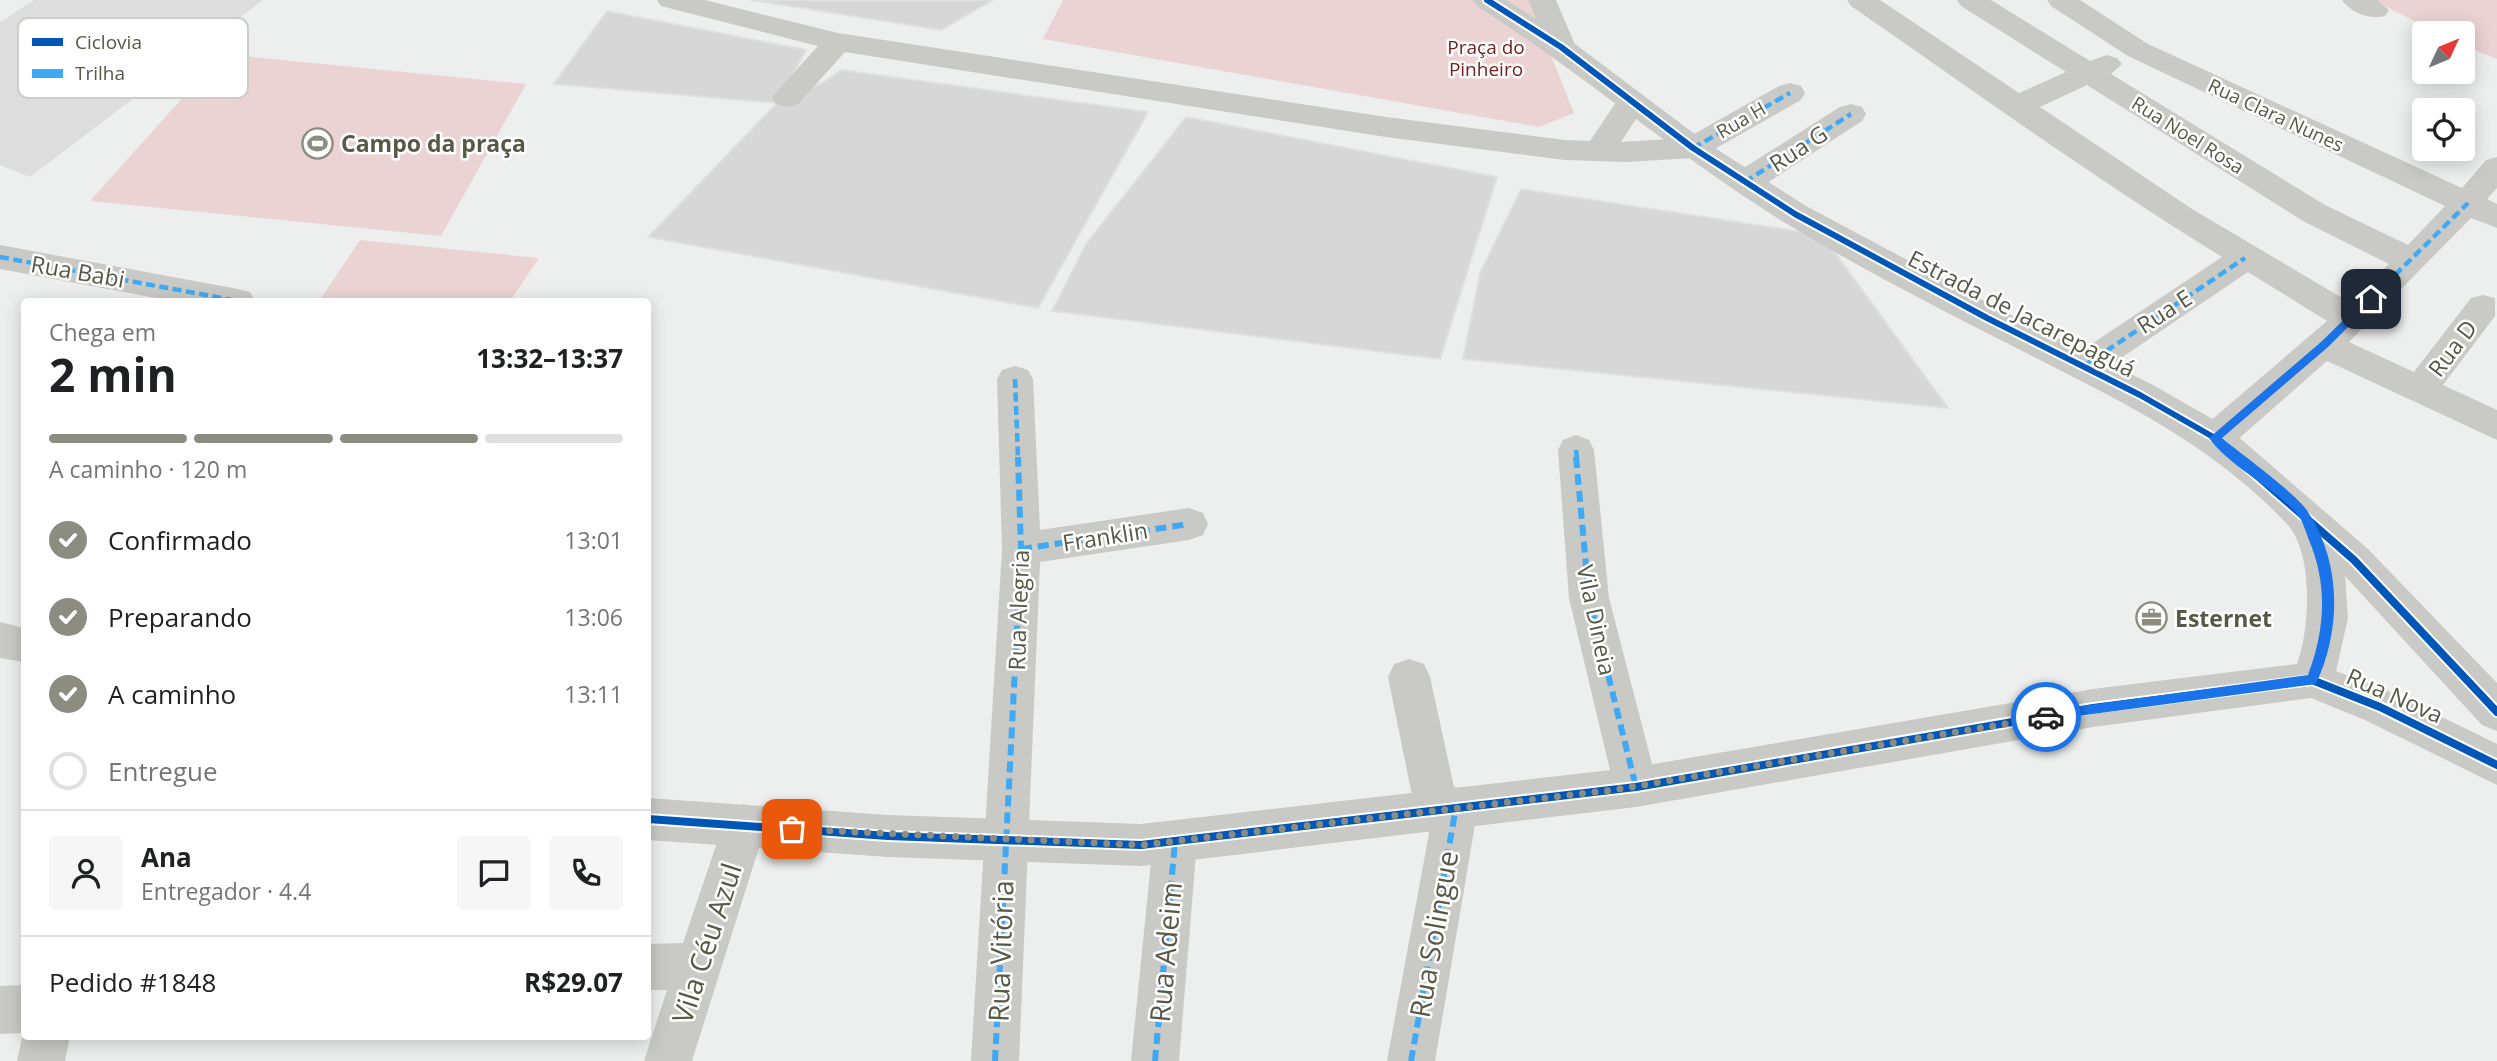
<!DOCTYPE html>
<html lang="pt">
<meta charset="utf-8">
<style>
body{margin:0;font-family:"Open Sans",sans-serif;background:#f6f6f6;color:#202124;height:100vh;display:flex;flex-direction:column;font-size:26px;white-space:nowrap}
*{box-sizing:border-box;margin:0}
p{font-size:23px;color:#757577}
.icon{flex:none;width:38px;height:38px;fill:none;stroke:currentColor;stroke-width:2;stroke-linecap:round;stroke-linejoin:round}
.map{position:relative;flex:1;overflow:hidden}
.panel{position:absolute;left:21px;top:298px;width:630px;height:742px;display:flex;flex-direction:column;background:#fff;border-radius:7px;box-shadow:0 4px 18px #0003}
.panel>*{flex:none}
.needle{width:46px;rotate:46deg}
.fabs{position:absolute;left:2412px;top:21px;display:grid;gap:14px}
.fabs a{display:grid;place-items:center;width:63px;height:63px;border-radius:7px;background:#fff;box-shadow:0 4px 18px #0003;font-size:35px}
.pin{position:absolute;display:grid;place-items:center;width:60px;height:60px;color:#fff;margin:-30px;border-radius:14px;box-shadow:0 4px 10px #0006}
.courier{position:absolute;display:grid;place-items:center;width:70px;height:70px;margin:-35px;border:5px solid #1a73e8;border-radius:50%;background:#fff;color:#222;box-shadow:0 2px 9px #0007}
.summary em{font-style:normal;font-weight:700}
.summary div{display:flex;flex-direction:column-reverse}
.summary{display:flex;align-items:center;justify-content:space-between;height:119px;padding:0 28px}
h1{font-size:46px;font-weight:700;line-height:52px}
.bar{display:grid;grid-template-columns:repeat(4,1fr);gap:10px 7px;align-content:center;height:84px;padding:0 28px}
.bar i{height:9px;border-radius:5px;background:#e0e0e0}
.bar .active{background:#8c8c81}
.bar p{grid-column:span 4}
.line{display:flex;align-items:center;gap:18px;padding:0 28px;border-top:2px solid #e0e0e0}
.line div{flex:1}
.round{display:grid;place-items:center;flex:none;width:74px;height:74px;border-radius:7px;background:#f6f6f6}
ol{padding:0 28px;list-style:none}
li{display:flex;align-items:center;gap:21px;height:77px}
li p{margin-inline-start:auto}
li .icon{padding:7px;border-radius:50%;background:#8c8c81;color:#fff;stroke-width:4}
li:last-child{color:#757577}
li i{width:38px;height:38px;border:4px solid #e0e0e0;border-radius:50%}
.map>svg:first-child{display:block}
.education{fill:#dcdddc}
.green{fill:#ebd3d4}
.building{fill:#d6d7d6;stroke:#e0e1df;stroke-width:2}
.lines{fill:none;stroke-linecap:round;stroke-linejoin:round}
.minor{fill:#c9c9c5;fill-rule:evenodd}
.tertiary{fill:#c9c9c5;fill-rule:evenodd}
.quiet-far1{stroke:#3fa9f5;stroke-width:4.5;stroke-dasharray:9 4.5;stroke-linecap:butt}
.quiet{stroke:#3fa9f5;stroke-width:6;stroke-dasharray:11 6;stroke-linecap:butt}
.cycleway-far1-casing{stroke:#fff;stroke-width:10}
.cycleway-casing{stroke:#fff;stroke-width:12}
.cycleway-far1{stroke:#0057b8;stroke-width:6}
.cycleway{stroke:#0057b8;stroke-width:8}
.route{fill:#1a73e8}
.done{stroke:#8c8c81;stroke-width:7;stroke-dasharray:0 12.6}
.labels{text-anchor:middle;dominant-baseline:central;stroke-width:5;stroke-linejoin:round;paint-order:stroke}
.far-park-label{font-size:19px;fill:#73231d;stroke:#fff}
.far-street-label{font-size:19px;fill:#575846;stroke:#fff}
.poi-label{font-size:23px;font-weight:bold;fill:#575846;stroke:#fff;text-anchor:start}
.street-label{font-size:23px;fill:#575846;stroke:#fff}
.near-street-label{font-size:28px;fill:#575846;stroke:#fff}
.key{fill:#fff;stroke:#cdcdc8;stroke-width:2}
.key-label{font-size:19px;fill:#575846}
</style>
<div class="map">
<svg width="2497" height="1061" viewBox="0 0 2497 1061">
<rect width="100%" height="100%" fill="#edeeee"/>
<path class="education" d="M34,0H263L30,177L0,165V22Z"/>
<g class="green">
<path d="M1063,0H1529L1574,113L1539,127L1043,39Z"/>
<path d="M2374,0H2497V59L2462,45V33H2437Z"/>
<path d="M222,54L526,84L441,236L90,201Z"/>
<path d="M360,240L539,258L510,301H319Z"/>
</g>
<g class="building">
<path d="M751,0H993L941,30Z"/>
<path d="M607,11L806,50L777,103L554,84Z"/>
<path d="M841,70L1148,112L1038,308L648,237L777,103L824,82Z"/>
<path d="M1186,117L1497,177L1440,359L1052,311L1086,244Z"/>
<path d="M1521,189L1822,235L1948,408L1463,359L1480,273Z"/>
</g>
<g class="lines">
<g class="minor">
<path d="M657,0H705L838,33L1386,117L1565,140L1590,141L1621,95L1632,92L1643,95L1647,102L1621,142L1687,138L1779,86L1790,83L1801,86L1805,93L1801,100L1704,155L1693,158L1626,162L1565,160L1386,137L845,52L798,104L787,107L776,104L772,97L818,46L661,6Z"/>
<path d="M1528,0H1556L1576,47L1571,53L1561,56L1551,53Z"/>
<path d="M1847,0H1880L2019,93L2066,72L1961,6L1957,0H1991L2090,61L2107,55L2117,58L2122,64L2111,74L2325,205L2408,245L2445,206L2128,56L2051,6L2047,0H2080L2148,44L2462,188L2486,160L2497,157V188L2487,199L2497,204V228L2471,218L2349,342L2414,372L2471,298L2483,295L2495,298V316L2443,385L2497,410V440L2327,361L2228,448L2215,452L2202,448L2197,438L2202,428L2327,321L2248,272L2096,375L2084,379L2072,375L2066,366L2072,357L2222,257C2095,179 1974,91 1851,6ZM2087,85L2303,221L2389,264L2349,302L2192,209L2040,107Z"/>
<path d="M2342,0H2377L2389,10L2385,16C2370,20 2351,13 2342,0Z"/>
<path d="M1851,104L1862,107L1866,114L1862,121L1756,190L1745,193L1734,190L1729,182L1734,174L1840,107Z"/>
<path d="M0,245L238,289L250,292L255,301H172L0,269Z"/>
<path d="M1015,366L1028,370L1033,379L1040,530L1189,508L1203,513L1208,524L1203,535L1189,540L1040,562L1019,1061H971L1002,549L997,379L1002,370Z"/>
<path d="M1576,435L1589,440L1594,450L1609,598L1658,787L1651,801L1636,807L1621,801L1614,787L1569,598L1558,450L1563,440Z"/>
<path d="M1409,659L1424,664L1430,677L1454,787L1472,792L1478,807L1435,1061H1387L1430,828L1421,825L1415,810L1388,677L1394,664Z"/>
<path d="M744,804L760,810L766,825L692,1061H644L667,990H648V944L683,943L728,810Z"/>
<path d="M1175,821L1191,827L1197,842L1179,1061H1131L1153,842L1159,827Z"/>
<path d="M24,985V1036H70L65,1061H17L23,1033L0,1034V986Z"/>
</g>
<g class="tertiary">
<path d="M1473,0H1506L1571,41L1704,141L1806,206L1999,309L2153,385L2228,428L2368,549L2497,683V731L2482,725L2345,576L2348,618L2336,671L2395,694L2497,744V785L2365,720L2311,698L2093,727L1636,807L1141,866L888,857L648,840V798L888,815L1141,824L1636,767L2093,689L2297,664C2310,629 2314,553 2287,524C2215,447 2125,403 2032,356C1948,313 1862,270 1782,221C1676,155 1582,73 1477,6Z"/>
<path d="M0,622L24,628V662L0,658Z"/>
</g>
<g class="quiet-far1">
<path d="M1693,148L1790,93"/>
<path d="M1745,182L1851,114"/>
<path d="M0,257L238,301"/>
<path d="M2084,366L2245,258"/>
<path d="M1015,379L1018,458"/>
<path d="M2215,438L2324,345L2468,203"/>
<path d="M1576,450L1577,458"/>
</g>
<g class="quiet">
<path d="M1576,457L1589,598L1636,787"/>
<path d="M1021,549L1189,524"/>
<path d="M995,1061L1021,549L1018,457"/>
<path d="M1155,1061L1175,842"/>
<path d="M1411,1061L1456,807"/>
</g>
<defs>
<path id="cycleway-far1" d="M1487,0L1561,47L1693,148L1795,214L1987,318L2140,395L2215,438L2238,458"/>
<g id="cycleway">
<path d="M2236,457L2354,560L2497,712"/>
<path d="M648,819L888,836L1141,845L1636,787L2093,708L2312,680L2380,707L2497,765"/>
</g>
</defs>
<use href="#cycleway-far1" class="cycleway-far1-casing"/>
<use href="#cycleway" class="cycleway-casing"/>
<use href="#cycleway-far1" class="cycleway-far1"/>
<use href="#cycleway" class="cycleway"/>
</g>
<path class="route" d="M2367,297L2376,299L2328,347L2222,438C2241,454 2297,494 2308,512C2342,564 2341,630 2316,684L2041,721L2040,717L2046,711L2308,675C2325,630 2328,585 2309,540C2306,532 2303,522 2298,515C2273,486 2232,469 2209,438L2321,342Z"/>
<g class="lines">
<path class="done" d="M792,829L1142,845L1613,790L2046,717"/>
</g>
<defs>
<symbol id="stadium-ring" viewBox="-11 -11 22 22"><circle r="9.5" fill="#fff" stroke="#8c8c81" stroke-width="1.5"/><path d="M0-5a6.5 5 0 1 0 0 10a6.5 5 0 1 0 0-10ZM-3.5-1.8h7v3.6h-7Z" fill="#8c8c81"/></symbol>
<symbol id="office-ring" viewBox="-11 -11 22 22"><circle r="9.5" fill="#fff" stroke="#8c8c81" stroke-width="1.5"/><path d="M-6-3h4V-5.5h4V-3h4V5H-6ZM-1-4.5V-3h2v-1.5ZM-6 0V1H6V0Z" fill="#8c8c81"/></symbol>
</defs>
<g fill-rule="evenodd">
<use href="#stadium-ring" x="300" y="126" width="35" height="35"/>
<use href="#office-ring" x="2134" y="600" width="35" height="35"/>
</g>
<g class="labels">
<g class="far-park-label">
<text x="1486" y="47">Praça do<tspan x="1486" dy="22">Pinheiro</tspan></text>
</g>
<g class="far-street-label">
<text transform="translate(2276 115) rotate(25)">Rua Clara Nunes</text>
<text transform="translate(1741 120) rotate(-30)">Rua H</text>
<text transform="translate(2188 135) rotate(32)">Rua Noel Rosa</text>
</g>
<g class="poi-label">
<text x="341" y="143">Campo da praça</text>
<text x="2175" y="618">Esternet</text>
</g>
<g class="street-label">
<text transform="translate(1798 148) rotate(-33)">Rua G</text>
<text transform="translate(78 271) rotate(10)">Rua Babi</text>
<text transform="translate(2164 311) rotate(-33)">Rua E</text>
<text transform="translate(2022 313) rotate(27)">Estrada de Jacarepaguá</text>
<text transform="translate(2452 348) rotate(-53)">Rua D</text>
<text transform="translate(1105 536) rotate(-9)">Franklin</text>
<text transform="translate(1018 610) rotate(-88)">Rua Alegria</text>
<text transform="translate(1597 620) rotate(78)">Vila Dineia</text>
<text transform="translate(2395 695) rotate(24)">Rua Nova</text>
</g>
<g class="near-street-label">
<text transform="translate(1433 934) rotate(-80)">Rua Solingue</text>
<text transform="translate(706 943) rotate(-72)">Vila Céu Azul</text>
<text transform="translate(1000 951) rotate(-88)">Rua Vitória</text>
<text transform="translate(1165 952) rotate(-85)">Rua Adeim</text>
</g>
</g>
<rect x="18" y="18" width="230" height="80" rx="10" class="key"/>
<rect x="32" y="38" width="31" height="8" fill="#0057b8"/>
<rect x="32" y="69" width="31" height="9" fill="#3fa9f5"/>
<g class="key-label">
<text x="75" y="49">Ciclovia</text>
<text x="75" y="80">Trilha</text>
</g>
</svg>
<div class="fabs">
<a><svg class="needle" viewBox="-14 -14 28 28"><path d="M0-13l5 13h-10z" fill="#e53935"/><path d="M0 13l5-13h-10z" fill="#757577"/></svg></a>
<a><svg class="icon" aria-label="locate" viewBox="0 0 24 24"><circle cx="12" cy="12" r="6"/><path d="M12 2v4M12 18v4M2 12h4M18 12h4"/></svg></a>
</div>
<div class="pin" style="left:792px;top:829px;background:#ea580c"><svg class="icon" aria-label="bag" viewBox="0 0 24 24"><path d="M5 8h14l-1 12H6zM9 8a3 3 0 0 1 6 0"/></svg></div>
<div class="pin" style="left:2371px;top:299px;background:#1f2937"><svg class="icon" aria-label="home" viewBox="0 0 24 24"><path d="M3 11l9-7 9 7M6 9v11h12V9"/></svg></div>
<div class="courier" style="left:2046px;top:717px"><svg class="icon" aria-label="car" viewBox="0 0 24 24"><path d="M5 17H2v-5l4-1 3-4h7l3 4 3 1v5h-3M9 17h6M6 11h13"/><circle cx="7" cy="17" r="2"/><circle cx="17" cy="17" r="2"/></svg></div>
<section class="panel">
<div class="summary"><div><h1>2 min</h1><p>Chega em</p></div><em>13:32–13:37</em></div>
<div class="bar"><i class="active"></i><i class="active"></i><i class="active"></i><i></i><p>A caminho · 120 m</p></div>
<ol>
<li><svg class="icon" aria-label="check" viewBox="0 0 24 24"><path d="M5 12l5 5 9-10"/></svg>Confirmado<p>13:01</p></li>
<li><svg class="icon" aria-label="check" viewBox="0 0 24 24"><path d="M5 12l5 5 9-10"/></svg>Preparando<p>13:06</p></li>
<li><svg class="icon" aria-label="check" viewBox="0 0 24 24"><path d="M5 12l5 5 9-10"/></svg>A caminho<p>13:11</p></li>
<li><i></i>Entregue</li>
</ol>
<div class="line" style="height:126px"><a class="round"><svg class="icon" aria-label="person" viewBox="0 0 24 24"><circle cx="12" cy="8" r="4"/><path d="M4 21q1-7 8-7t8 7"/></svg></a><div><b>Ana</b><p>Entregador · 4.4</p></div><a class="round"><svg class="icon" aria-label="chat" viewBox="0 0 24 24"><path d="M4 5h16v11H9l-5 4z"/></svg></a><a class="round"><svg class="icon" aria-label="phone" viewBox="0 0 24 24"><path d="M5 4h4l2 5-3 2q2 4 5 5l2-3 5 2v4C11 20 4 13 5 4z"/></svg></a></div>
<div class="line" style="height:91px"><div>Pedido #1848</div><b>R$29.07</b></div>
</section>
</div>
